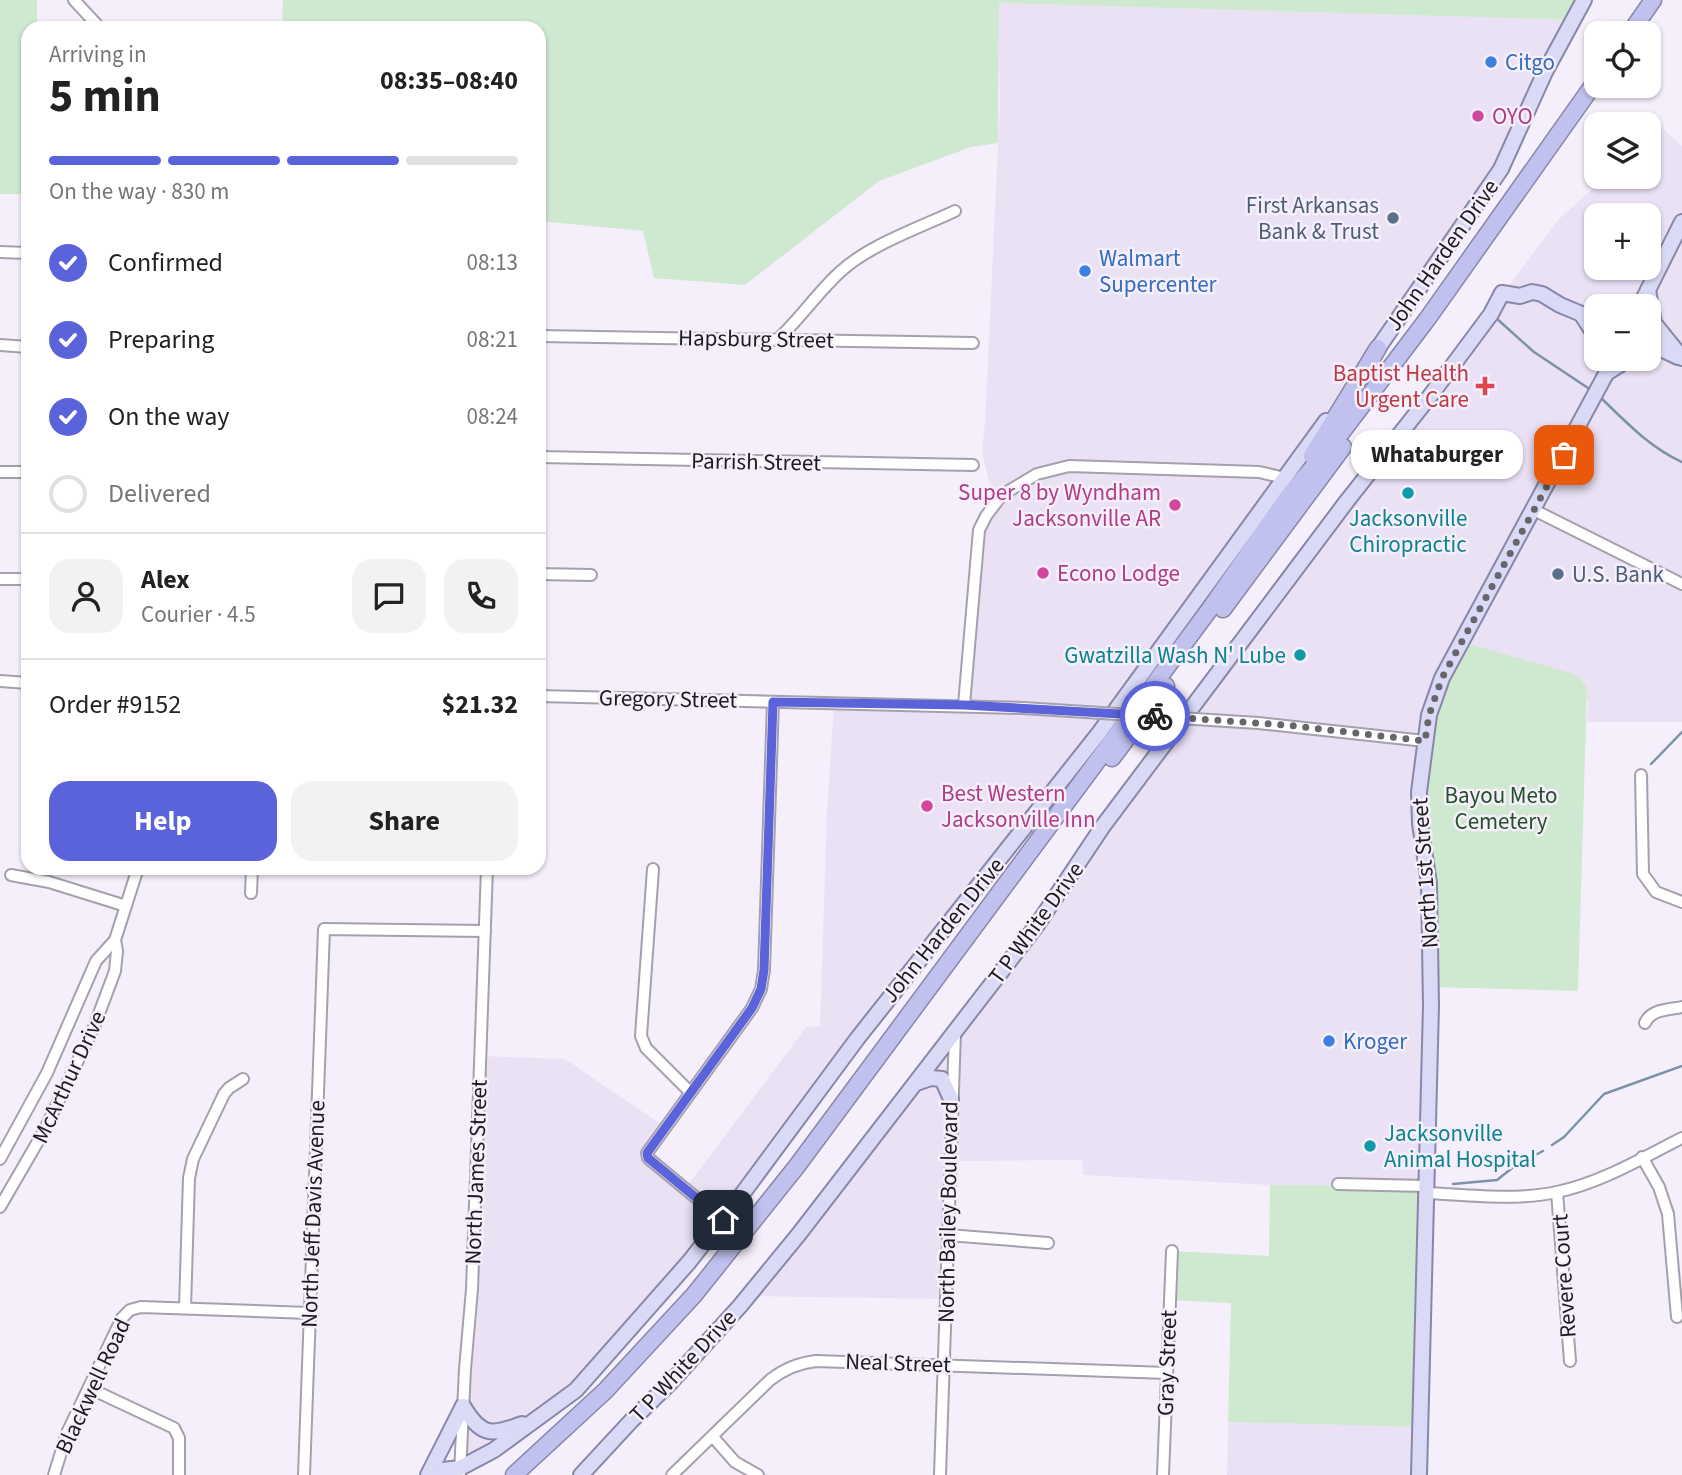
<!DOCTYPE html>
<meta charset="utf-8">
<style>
body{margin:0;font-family:"Source Sans 3",sans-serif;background:#f2f2f2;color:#222;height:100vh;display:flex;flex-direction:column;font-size:26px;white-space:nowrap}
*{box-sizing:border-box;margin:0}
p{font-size:23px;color:#767676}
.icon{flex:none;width:38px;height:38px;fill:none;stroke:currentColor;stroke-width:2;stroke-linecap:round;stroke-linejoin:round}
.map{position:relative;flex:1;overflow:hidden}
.panel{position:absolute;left:21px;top:21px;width:525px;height:854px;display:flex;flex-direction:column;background:#fff;border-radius:21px;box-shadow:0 2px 5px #0004}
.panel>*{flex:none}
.fabs{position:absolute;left:1584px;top:21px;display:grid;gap:14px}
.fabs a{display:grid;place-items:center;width:77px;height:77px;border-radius:14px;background:#fff;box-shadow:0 2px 5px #0004;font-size:35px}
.pin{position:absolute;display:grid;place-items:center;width:60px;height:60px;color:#fff;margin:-30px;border-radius:14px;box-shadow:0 4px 10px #0006}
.courier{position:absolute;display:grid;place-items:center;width:70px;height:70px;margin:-35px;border:5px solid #5a63da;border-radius:50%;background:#fff;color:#222;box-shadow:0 2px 9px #0007}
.bubble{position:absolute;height:49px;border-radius:21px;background:#fff;box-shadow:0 2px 5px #0004;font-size:23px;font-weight:700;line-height:49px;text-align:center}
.headline em{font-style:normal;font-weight:700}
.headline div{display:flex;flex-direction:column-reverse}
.headline{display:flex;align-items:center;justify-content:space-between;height:119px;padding:0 28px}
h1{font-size:46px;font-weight:700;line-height:52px}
.bar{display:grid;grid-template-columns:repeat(4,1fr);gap:10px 7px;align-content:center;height:84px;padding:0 28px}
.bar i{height:9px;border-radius:5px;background:#e0e0e0}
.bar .on{background:#5a63da}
.bar p{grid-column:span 4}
.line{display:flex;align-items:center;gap:18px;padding:0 28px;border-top:2px solid #e0e0e0}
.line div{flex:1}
.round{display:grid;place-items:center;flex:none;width:74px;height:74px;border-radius:21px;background:#f2f2f2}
ol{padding:0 28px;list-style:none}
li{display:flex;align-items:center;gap:21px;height:77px}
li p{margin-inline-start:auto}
li .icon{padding:7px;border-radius:50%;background:#5a63da;color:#fff;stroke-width:4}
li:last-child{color:#767676}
li i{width:38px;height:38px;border:4px solid #e0e0e0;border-radius:50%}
.button{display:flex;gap:14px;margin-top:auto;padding:14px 28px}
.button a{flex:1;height:80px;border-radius:21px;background:#5a63da;color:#fff;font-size:28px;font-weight:700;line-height:80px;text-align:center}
.button a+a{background:#f2f2f2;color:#222}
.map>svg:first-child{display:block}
.built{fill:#eae1f4;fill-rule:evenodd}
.green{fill:#cfe8d0}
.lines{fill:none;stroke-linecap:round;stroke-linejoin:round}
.stream{stroke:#7b93a7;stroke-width:2.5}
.minor-casing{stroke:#a5a0ab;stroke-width:14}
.major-casing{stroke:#8887a7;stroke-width:18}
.highway-casing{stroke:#8887a7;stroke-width:19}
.minor{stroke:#fff;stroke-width:10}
.major{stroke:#dadaf6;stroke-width:14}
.highway{stroke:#c1c1f0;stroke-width:16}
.minor-bridge-casing{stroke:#a5a0ab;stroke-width:14;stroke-linecap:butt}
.minor-bridge{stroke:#fff;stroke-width:10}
.done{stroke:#69656d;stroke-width:7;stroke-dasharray:0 12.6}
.route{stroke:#5a63da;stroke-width:9}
.shop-dot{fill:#3f7fe0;stroke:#f5effb;stroke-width:2.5}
.hotel-dot{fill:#d1479c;stroke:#f5effb;stroke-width:2.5}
.service-dot{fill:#5c6f8a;stroke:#f5effb;stroke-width:2.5}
.health-dot{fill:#e0444e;stroke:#f5effb;stroke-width:2.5}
.culture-dot{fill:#0f9aa8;stroke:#f5effb;stroke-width:2.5}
.labels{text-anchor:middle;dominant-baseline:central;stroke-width:5;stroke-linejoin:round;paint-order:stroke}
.shop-label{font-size:23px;fill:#366cbe;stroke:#f5effb;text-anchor:start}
.hotel-label{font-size:23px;fill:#b23c85;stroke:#f5effb;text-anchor:start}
.service-label{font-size:23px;fill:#4e5e75;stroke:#f5effb;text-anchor:end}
.street-label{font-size:23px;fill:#1e1b20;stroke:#f5effb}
.health-label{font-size:23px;fill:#be3a42;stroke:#f5effb;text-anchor:end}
.culture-label{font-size:23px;fill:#0d838f;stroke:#f5effb}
.park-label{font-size:23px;fill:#245128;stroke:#f5effb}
</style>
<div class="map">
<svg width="1682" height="1475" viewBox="0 0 1682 1475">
<rect width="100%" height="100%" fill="#f5effb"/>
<g class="built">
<path d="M998,3L1574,20L1503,163L1267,503L743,1193L570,1387L507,1433L488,1444L460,1468L480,1056L565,1059L665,1127L647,1153L685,1189L807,1026L820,1027L827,812L834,703L964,704L975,549L994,504L982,451L985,424L1000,102Z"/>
<path d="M1662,128L1682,146V722H1587L1588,702L1583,680L1575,674L1462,642L1426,856V1186L1270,1185L1083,1175L1082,1160L950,1161L946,1299L748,1296L793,1243L1558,220L1606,177H1648L1649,140ZM1596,215H1648V268H1596ZM1596,306H1648V359H1596Z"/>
<path d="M1228,1422L1420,1427L1419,1475H1227Z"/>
</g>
<g class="green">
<path d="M0,0H37V28H28V194H0Z"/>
<path d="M283,0H1584L1574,20L999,3L998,143L971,147L879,181L745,285L654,278L643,231L539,221V28H282Z"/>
<path d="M1462,642L1575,674L1582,680L1587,688L1578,991L1431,987L1420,828L1429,715Z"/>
<path d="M1270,1185L1426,1186L1420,1427L1228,1422L1231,1303L1170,1300L1172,1251L1269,1256Z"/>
</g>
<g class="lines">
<g class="stream">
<path d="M1496,318L1534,352L1591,390"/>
<path d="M1599,396C1625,421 1649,447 1682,462"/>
<path d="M1651,764L1682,732"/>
<path d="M1552,1145L1564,1137L1604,1094L1682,1066"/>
<path d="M1453,1184L1497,1180L1516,1165L1543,1151"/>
</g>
<defs>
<g id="minor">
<path d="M74,0L100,28"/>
<path d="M0,252L28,253"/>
<path d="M539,336L973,343"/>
<path d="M777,340C800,319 817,293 840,272C869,245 919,228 955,211"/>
<path d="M0,345L28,347"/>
<path d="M539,457L973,465"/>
<path d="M0,472H28"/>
<path d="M1534,510L1682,584"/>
<path d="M539,574L591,575"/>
<path d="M0,579H28"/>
<path d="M0,681L28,683"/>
<path d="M539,696L1023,708"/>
<path d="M964,705L979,530L986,516L1002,495L1037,474L1069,466L1259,472L1285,478"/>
<path d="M1258,723L1425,741"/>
<path d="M1641,775L1643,874L1656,892L1682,902"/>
<path d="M653,869L641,1036L646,1048L690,1092"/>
<path d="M11,875L49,882L126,906"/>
<path d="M251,893L252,868"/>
<path d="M1645,1023C1651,1009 1668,1010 1682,1007"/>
<path d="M1642,1157L1659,1187L1668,1214L1677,1317"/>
<path d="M0,1159L47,1073L96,961L115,940"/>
<path d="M1338,1184L1426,1186"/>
<path d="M1557,1192L1570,1361"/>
<path d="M1426,1193C1469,1195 1515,1201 1557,1192C1601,1183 1642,1158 1682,1138"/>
<path d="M0,1207L44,1131L94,1027L115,971L117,951L115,940L138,868"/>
<path d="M723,1220L648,1158L647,1153L752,1008L761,989L764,970L773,702"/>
<path d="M948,1235L1048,1243"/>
<path d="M185,1308L189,1178L193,1159L224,1094L229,1088L243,1079"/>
<path d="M89,1388L174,1428L179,1438V1475"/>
<path d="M713,1437L735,1462L758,1475"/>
<path d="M460,1473L465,1369L472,1289L487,868"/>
<path d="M54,1475L67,1433L122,1318L130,1310L141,1307L309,1313"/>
<path d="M304,1475L324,929L485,931"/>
<path d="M672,1475L770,1380C784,1369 798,1363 816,1361L1167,1373"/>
<path d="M940,1475L955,1032"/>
<path d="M1163,1475L1172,1251"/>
</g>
<g id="major">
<path d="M1648,290L1654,323L1682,358"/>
<path d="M1640,306L1682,222"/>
<path d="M1582,315L1596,337"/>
<path d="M1648,343L1678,357"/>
<path d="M1372,357L1501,169L1545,72L1584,0"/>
<path d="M1608,372L1629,359"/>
<path d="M916,1083L931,1078L942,1079L951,1099"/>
<path d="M463,1406C481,1436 491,1436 522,1424"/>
<path d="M428,1475L463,1406"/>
<path d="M436,1475L443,1470L460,1468L494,1450L576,1390L689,1262L743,1193L857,1039L1099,733L1326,421"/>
<path d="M581,1475L632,1420L671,1382L740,1306L799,1234L1037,925L1103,826L1347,501L1430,396L1491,314L1502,293L1520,296L1532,292L1542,294L1560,305L1596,320"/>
<path d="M1419,1475L1431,1006L1429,883L1420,824L1419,792L1429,715L1442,678L1614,359"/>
</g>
<g id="highway">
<path d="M1630,33L1653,0"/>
<path d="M1312,456L1378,348"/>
<path d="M1223,609L1343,447"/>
<path d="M1112,758L1166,686"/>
<path d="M514,1475L605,1391L694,1295L797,1166L1212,606L1287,498L1332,445L1428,318L1596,81"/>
</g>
</defs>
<use href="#minor" class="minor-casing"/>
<use href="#major" class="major-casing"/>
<use href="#highway" class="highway-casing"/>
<use href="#minor" class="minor"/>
<use href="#major" class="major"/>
<use href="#highway" class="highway"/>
<defs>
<path id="minor-bridge" d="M1023,708L1258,723"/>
</defs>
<use href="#minor-bridge" class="minor-bridge-casing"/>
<use href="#minor-bridge" class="minor-bridge"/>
</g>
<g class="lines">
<path class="done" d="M1155,716L1286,725L1425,741L1429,715L1442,678L1564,455"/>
<path class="route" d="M723,1220L648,1158L647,1153L752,1008L761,989L764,970L773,702L964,705L1155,716"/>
</g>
<g class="shop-dot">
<circle cx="1491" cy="62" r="7"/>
<circle cx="1085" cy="271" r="7"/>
<circle cx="1329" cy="1041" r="7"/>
</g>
<g class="hotel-dot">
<circle cx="1478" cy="116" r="7"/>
<circle cx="1175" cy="505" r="7"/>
<circle cx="1043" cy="573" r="7"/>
<circle cx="927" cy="806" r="7"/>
</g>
<g class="service-dot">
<circle cx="1393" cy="218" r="7"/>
<circle cx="1558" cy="574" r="7"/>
</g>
<path class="health-dot" d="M1481.5 375.5h7v7h7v7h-7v7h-7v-7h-7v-7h7z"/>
<g class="culture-dot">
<circle cx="1408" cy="493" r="7"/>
<circle cx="1300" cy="655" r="7"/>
<circle cx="1370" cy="1146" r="7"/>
</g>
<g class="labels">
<g class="shop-label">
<text x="1505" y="62">Citgo</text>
<text x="1099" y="258">Walmart<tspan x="1099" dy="26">Supercenter</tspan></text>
<text x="1343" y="1041">Kroger</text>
</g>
<g class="hotel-label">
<text x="1492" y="116">OYO</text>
<text x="1161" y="492" text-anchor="end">Super 8 by Wyndham<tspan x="1161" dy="26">Jacksonville AR</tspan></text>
<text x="1057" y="573">Econo Lodge</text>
<text x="941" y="793">Best Western<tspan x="941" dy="26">Jacksonville Inn</tspan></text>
</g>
<g class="service-label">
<text x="1379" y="205">First Arkansas<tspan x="1379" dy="26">Bank &amp; Trust</tspan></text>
<text x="1572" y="574" text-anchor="start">U.S. Bank</text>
</g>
<g class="street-label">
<text transform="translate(1442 255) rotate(-55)">John Harden Drive</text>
<text transform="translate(756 339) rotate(1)">Hapsburg Street</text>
<text transform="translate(756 462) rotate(1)">Parrish Street</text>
<text transform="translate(668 699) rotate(1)">Gregory Street</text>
<text transform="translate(1425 873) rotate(-94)">North 1st Street</text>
<text transform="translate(1036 923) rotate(-54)">T P White Drive</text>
<text transform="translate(943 930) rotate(-51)">John Harden Drive</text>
<text transform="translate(69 1077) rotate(-65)">McArthur Drive</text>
<text transform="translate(476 1172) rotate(-88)">North James Street</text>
<text transform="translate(948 1212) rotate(-89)">North Bailey Boulevard</text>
<text transform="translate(313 1214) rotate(-88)">North Jeff Davis Avenue</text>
<text transform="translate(1564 1276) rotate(-94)">Revere Court</text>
<text transform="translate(898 1363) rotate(2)">Neal Street</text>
<text transform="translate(1167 1363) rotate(-88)">Gray Street</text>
<text transform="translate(683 1366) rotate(-47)">T P White Drive</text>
<text transform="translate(93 1386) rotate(-65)">Blackwell Road</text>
</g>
<g class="health-label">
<text x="1469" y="373">Baptist Health<tspan x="1469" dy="26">Urgent Care</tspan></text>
</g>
<g class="culture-label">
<text x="1408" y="518">Jacksonville<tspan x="1408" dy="26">Chiropractic</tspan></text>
<text x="1286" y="655" text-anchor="end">Gwatzilla Wash N' Lube</text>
<text x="1384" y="1133" text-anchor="start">Jacksonville<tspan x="1384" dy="26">Animal Hospital</tspan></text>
</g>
<g class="park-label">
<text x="1501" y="795">Bayou Meto<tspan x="1501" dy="26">Cemetery</tspan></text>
</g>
</g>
</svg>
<div class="fabs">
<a><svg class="icon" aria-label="locate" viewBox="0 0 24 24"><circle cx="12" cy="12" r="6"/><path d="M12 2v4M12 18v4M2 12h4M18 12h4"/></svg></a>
<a><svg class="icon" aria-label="layers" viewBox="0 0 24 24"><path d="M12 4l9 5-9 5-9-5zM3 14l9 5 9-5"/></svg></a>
<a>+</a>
<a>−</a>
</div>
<div class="pin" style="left:1564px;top:455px;background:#ea580c"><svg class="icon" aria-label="bag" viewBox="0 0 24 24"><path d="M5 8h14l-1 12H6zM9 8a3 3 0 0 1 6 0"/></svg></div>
<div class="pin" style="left:723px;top:1220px;background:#1f2937"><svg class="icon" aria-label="home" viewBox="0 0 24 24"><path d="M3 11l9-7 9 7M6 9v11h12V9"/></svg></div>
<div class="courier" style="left:1155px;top:716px"><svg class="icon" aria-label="bike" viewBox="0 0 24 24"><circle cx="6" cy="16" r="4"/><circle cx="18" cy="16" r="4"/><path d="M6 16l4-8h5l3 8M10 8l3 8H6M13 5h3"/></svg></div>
<div class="bubble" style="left:1351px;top:430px;width:172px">Whataburger</div>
<section class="panel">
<div class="headline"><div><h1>5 min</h1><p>Arriving in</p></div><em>08:35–08:40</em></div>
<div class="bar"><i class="on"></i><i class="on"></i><i class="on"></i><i></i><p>On the way · 830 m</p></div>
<ol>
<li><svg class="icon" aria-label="check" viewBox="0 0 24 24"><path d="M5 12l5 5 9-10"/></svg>Confirmed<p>08:13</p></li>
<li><svg class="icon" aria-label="check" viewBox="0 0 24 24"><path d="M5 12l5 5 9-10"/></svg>Preparing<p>08:21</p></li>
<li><svg class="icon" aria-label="check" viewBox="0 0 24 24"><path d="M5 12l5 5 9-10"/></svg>On the way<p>08:24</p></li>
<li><i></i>Delivered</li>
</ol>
<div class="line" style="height:126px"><a class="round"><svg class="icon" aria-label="person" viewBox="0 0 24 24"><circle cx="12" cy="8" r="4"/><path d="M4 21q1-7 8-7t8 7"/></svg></a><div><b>Alex</b><p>Courier · 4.5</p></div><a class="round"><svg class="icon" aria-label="chat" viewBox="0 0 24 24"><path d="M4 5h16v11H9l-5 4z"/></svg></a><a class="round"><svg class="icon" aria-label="phone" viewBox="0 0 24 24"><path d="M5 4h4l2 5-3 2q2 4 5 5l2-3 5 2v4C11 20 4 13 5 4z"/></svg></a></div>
<div class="line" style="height:91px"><div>Order #9152</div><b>$21.32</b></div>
<div class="button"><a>Help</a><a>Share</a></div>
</section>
</div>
